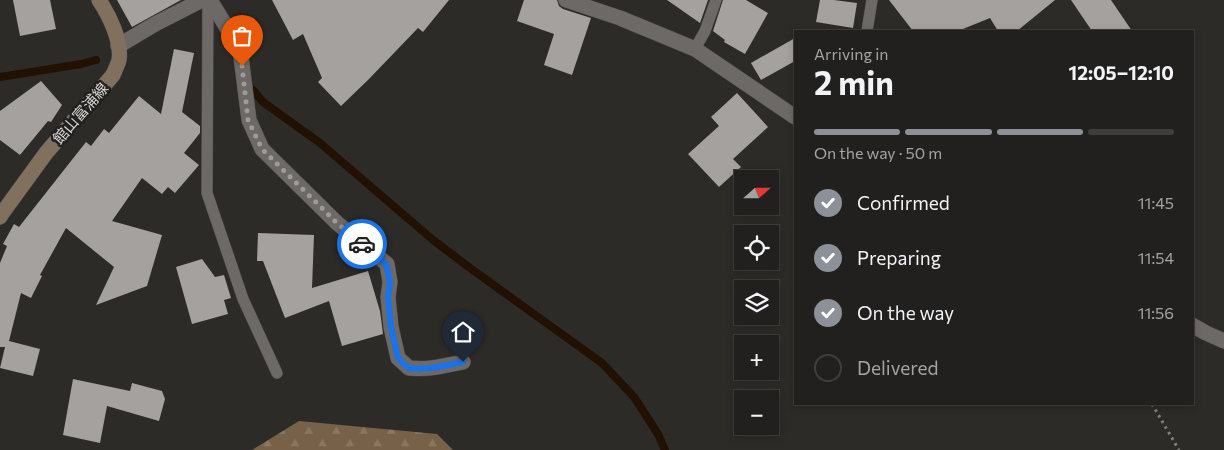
<!DOCTYPE html>
<meta charset="utf-8">
<style>
body{margin:0;font-family:Commissioner,"Noto Sans JP",sans-serif;background:#2a2827;color:#f1f3f6;height:100vh;display:flex;flex-direction:column;font-size:19px;white-space:nowrap}
*{box-sizing:border-box;margin:0}
p{font-size:16px;color:#a2a3a4}
.icon{flex:none;width:28px;height:28px;fill:none;stroke:currentColor;stroke-width:2;stroke-linecap:round;stroke-linejoin:round}
.map{position:relative;flex:1;overflow:hidden}
.sheet{position:absolute;left:794px;top:30px;width:400px;height:375px;display:flex;flex-direction:column;background:#22201e;border-radius:0px;box-shadow:0 2px 8px #0003,0 0 0 1px #3f3e3c}
.sheet>*{flex:none}
.needle{width:32px;rotate:69deg}
.buttons{position:absolute;left:734px;top:170px;display:grid;gap:10px}
.buttons a{display:grid;place-items:center;width:45px;height:45px;border-radius:0px;background:#22201e;box-shadow:0 2px 8px #0003,0 0 0 1px #3f3e3c;font-size:25px}
.pin{position:absolute;display:grid;place-items:center;width:42px;height:42px;color:#fff;margin:-51px -21px;border-radius:50% 50% 50% 0;rotate:-45deg;box-shadow:0 0 5px #0007}
.pin .icon{rotate:45deg}
.courier{position:absolute;display:grid;place-items:center;width:50px;height:50px;margin:-25px;border:4px solid #1a73e8;border-radius:50%;background:#fff;color:#222;box-shadow:0 1px 6px #0007}
.head em{font-style:normal;font-weight:700}
.head div{display:flex;flex-direction:column-reverse}
.head{display:flex;align-items:center;justify-content:space-between;height:85px;padding:0 20px}
h1{font-size:32px;font-weight:700;line-height:38px}
.bar{display:grid;grid-template-columns:repeat(4,1fr);gap:8px 5px;align-content:center;height:60px;padding:0 20px}
.bar i{height:6px;border-radius:4px;background:#3f3e3c}
.bar .selected{background:#8c9099}
.bar p{grid-column:span 4}
ol{padding:0 20px;list-style:none}
li{display:flex;align-items:center;gap:15px;height:55px}
li p{margin-inline-start:auto}
li .icon{padding:5px;border-radius:50%;background:#8c9099;color:#fff;stroke-width:4}
li:last-child{color:#a2a3a4}
li i{width:28px;height:28px;border:2px solid #3f3e3c;border-radius:50%}
.map>svg:first-child{display:block}
.forest{fill:url(#forest-firs)}
.lines{fill:none;stroke-linecap:round;stroke-linejoin:round}
.stream{stroke:#221000;stroke-width:8}
.building{fill:#a4a19f}
.lane-casing{stroke:#484644;stroke-width:12}
.street-casing{stroke:#484644;stroke-width:16}
.secondary-casing{stroke:#484644;stroke-width:16}
.path{stroke:#81807d;stroke-width:3;stroke-dasharray:2.5 4;stroke-linecap:butt}
.lane{stroke:#6c6966;stroke-width:11}
.street{stroke:#6c6966;stroke-width:15}
.secondary{stroke:#81705d;stroke-width:15}
.done{stroke:#9d9c9a;stroke-width:5;stroke-dasharray:0 9}
.route{stroke:#1a73e8;stroke-width:6}
.labels{text-anchor:middle;dominant-baseline:central;stroke-width:5;stroke-linejoin:round;paint-order:stroke}
.street-label{font-size:15px;fill:#dad9d7;stroke:#23211f}
</style>
<div class="map">
<svg width="1224" height="450" viewBox="0 0 1224 450">
<defs>
<pattern id="forest-firs" width="22" height="20" patternUnits="userSpaceOnUse" patternTransform="scale(1.25)"><rect width="22" height="20" fill="#776148"/><path d="M5 1l3.5 6h-7zM16 11l3.5 6h-7z" fill="#8a7762"/></pattern>
</defs>
<rect width="100%" height="100%" fill="#2d2b28"/>
<path class="forest" d="M299,421L437,434L453,450H252Z"/>
<g class="lines">
<g class="stream">
<path d="M0,77L81,64L96,60"/>
<path d="M253,90L263,102L320,143L433,240L470,268L602,363L634,397L658,434L665,450"/>
</g>
</g>
<g class="building">
<path d="M13,0H50L56,29L20,36Z"/>
<path d="M117,0H181L132,27Z"/>
<path d="M272,0H449L423,32L418,28L368,80L341,106L318,82L322,78L303,34L293,40Z"/>
<path d="M524,0H557L559,6L563,9L591,18L572,75L544,65L554,34L517,21Z"/>
<path d="M667,0H708L700,23Z"/>
<path d="M723,0H746L768,13L745,54L724,42L725,40L713,31Z"/>
<path d="M820,0H834L857,3L853,28L816,22Z"/>
<path d="M889,0H1055L1017,31H998L990,18L958,31H913Z"/>
<path d="M1071,0H1111L1132,31H1092Z"/>
<path d="M795,38V61L761,80L751,63Z"/>
<path d="M174,49L194,53L182,112L200,126V133L184,153L199,165L175,193L168,187L162,194L142,178L112,221L162,235L147,286L96,305L114,267L66,228L40,275L42,276L31,298L21,293L9,341L40,349L33,376L0,368L5,347H0V263L7,246L3,244L14,224L19,227L86,142L91,146L104,129L109,133L139,96L161,114Z"/>
<path d="M41,81L62,105L51,122L48,121L20,155L0,140V111Z"/>
<path d="M737,93L768,127L733,159L741,167L719,187L688,154L719,126L711,117Z"/>
<path d="M258,233L314,235L312,288L368,271L380,311L383,334L342,346L329,301L285,318L263,261H257Z"/>
<path d="M202,259L215,277L224,275L231,298L224,300L228,314L192,324L176,267Z"/>
<path d="M73,379L130,391L132,383L162,391L165,399L159,421L107,406L100,443L63,435Z"/>
</g>
<g class="lines">
<defs>
<g id="lane">
<path d="M208,0L207,193L243,299L277,373"/>
<path d="M867,31L872,0"/>
<path d="M695,49L705,31L716,0"/>
</g>
<g id="street">
<path d="M210,0L240,49L249,120L262,149L337,223L387,264L390,282L388,297L391,327L398,358L409,368C430,370 442,366 463,362"/>
<path d="M566,0L620,18L695,49L795,117"/>
<path d="M118,46L155,24L202,0"/>
<path d="M1192,325L1206,333L1224,341"/>
</g>
<path id="secondary" d="M0,217L3,212L46,153L113,75C115,70 118,64 119,60C122,41 109,15 99,0"/>
</defs>
<use href="#lane" class="lane-casing"/>
<use href="#street" class="street-casing"/>
<use href="#secondary" class="secondary-casing"/>
<path class="path" d="M1152,404L1179,450"/>
<use href="#lane" class="lane"/>
<use href="#street" class="street"/>
<use href="#secondary" class="secondary"/>
</g>
<g class="lines">
<path class="done" d="M242,66L248,120L262,149L337,223L362,244"/>
<path class="route" d="M362,244L386,264L390,282L388,297L391,327L398,358L408,368C430,370 442,366 463,362"/>
</g>
<g class="labels">
<g class="street-label">
<text transform="translate(80 113) rotate(-49)">館山富浦線</text>
</g>
</g>
</svg>
<div class="buttons">
<a><svg class="needle" viewBox="-14 -14 28 28"><path d="M0-13l5 13h-10z" fill="#e53935"/><path d="M0 13l5-13h-10z" fill="#a2a3a4"/></svg></a>
<a><svg class="icon" aria-label="locate" viewBox="0 0 24 24"><circle cx="12" cy="12" r="6"/><path d="M12 2v4M12 18v4M2 12h4M18 12h4"/></svg></a>
<a><svg class="icon" aria-label="layers" viewBox="0 0 24 24"><path d="M12 4l9 5-9 5-9-5zM3 14l9 5 9-5"/></svg></a>
<a>+</a>
<a>−</a>
</div>
<div class="pin" style="left:242px;top:66px;background:#ea580c"><svg class="icon" aria-label="bag" viewBox="0 0 24 24"><path d="M5 8h14l-1 12H6zM9 8a3 3 0 0 1 6 0"/></svg></div>
<div class="pin" style="left:463px;top:362px;background:#1f2937"><svg class="icon" aria-label="home" viewBox="0 0 24 24"><path d="M3 11l9-7 9 7M6 9v11h12V9"/></svg></div>
<div class="courier" style="left:362px;top:244px"><svg class="icon" aria-label="car" viewBox="0 0 24 24"><path d="M5 17H2v-5l4-1 3-4h7l3 4 3 1v5h-3M9 17h6M6 11h13"/><circle cx="7" cy="17" r="2"/><circle cx="17" cy="17" r="2"/></svg></div>
<section class="sheet">
<div class="head"><div><h1>2 min</h1><p>Arriving in</p></div><em>12:05–12:10</em></div>
<div class="bar"><i class="selected"></i><i class="selected"></i><i class="selected"></i><i></i><p>On the way · 50 m</p></div>
<ol>
<li><svg class="icon" aria-label="check" viewBox="0 0 24 24"><path d="M5 12l5 5 9-10"/></svg>Confirmed<p>11:45</p></li>
<li><svg class="icon" aria-label="check" viewBox="0 0 24 24"><path d="M5 12l5 5 9-10"/></svg>Preparing<p>11:54</p></li>
<li><svg class="icon" aria-label="check" viewBox="0 0 24 24"><path d="M5 12l5 5 9-10"/></svg>On the way<p>11:56</p></li>
<li><i></i>Delivered</li>
</ol>
</section>
</div>
